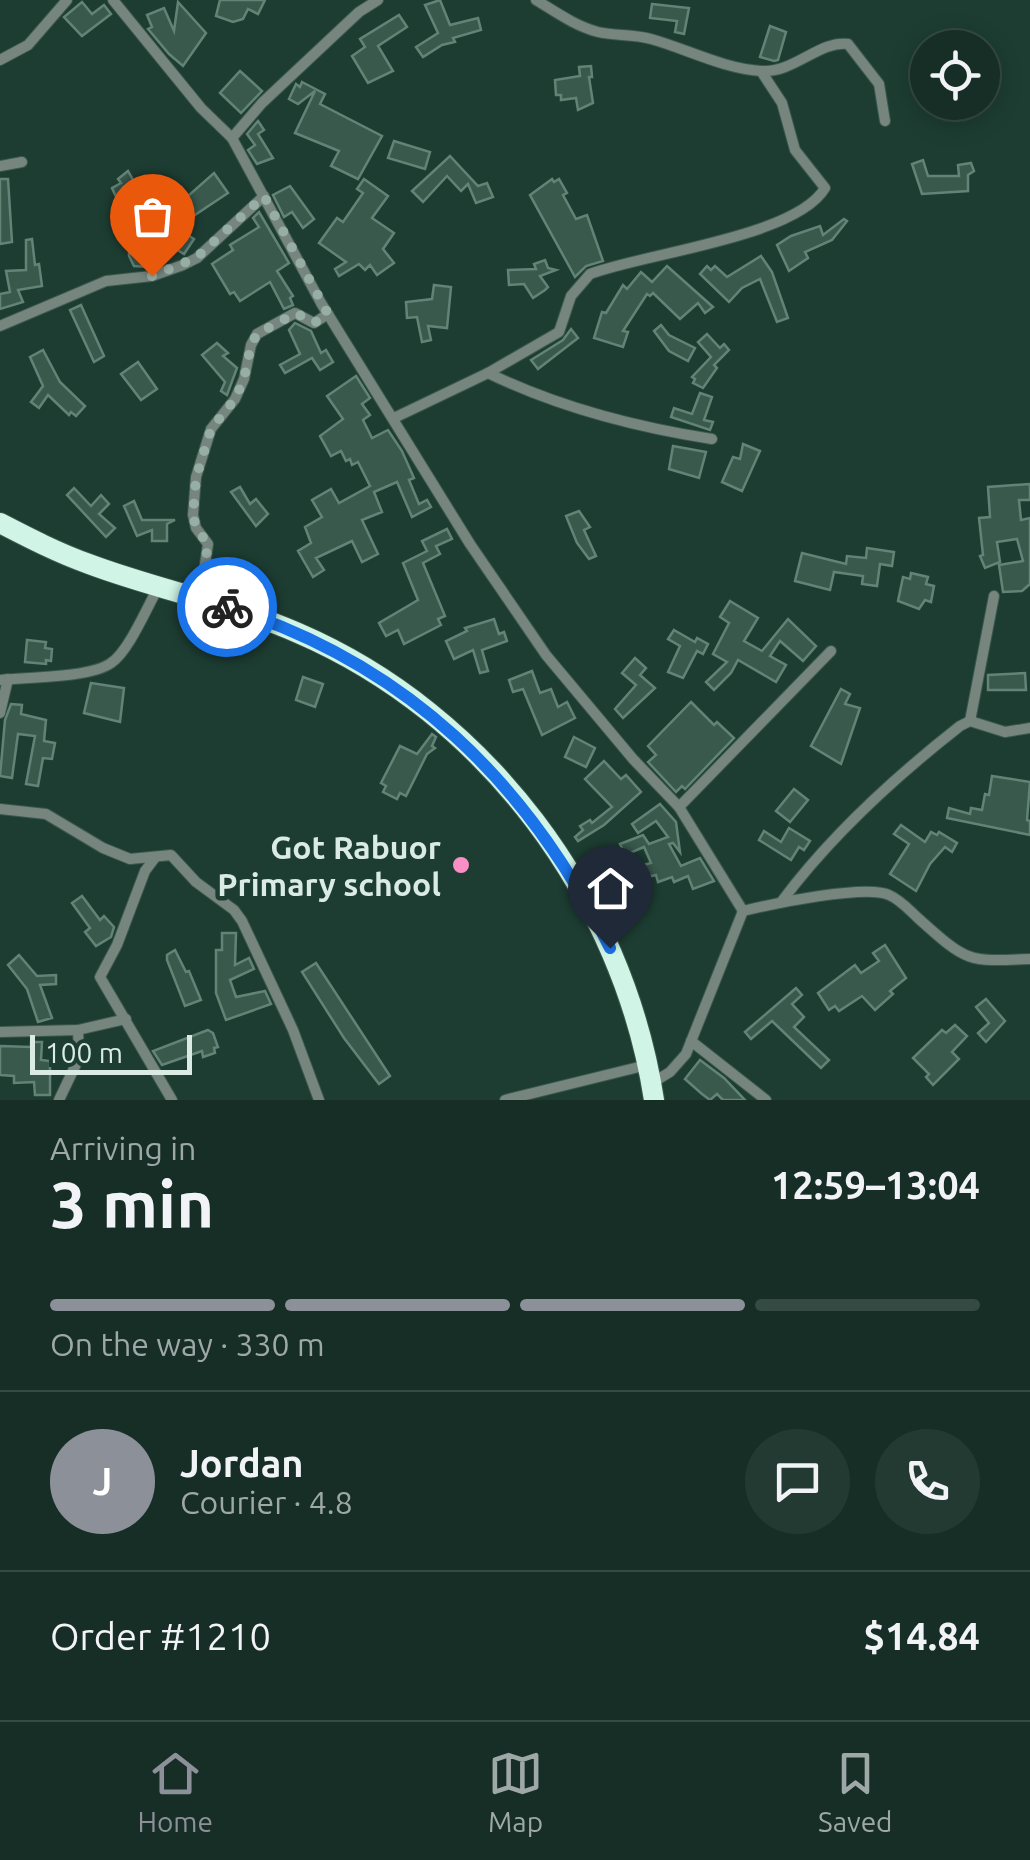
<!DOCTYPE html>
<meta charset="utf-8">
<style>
body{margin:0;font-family:Ubuntu,sans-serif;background:#233a32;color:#f1f3f6;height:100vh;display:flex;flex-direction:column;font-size:38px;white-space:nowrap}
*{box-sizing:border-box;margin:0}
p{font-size:32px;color:#9ea8a7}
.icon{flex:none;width:55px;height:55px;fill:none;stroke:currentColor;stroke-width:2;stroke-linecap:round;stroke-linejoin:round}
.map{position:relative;height:1100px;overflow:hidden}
.side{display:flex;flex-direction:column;background:#162e26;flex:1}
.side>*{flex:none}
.buttons{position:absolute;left:910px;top:30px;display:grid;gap:20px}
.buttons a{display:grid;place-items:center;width:90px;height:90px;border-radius:50%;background:#162e26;box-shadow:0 5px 25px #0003,0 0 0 2px #354a43;font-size:50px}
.scale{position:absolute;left:30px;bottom:25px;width:162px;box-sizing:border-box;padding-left:10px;border:5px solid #d9ebe4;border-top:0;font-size:28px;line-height:35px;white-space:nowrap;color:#d9ebe4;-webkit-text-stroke:8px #1d3d32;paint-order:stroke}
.pin{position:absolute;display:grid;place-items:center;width:85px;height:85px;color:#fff;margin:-102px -42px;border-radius:50% 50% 50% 0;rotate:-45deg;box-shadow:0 0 10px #0007}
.pin .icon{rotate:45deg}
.courier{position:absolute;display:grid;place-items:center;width:100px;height:100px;margin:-50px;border:8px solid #1a73e8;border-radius:50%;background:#fff;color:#222;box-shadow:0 2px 12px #0007}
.overview em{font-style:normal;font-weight:700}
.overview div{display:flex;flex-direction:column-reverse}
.overview{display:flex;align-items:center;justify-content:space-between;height:170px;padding:0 50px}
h1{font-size:65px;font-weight:700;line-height:75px}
.bar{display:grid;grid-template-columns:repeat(4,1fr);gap:15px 10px;align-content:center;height:120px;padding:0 50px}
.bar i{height:12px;border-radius:8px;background:#354a43}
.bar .current{background:#8c9099}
.bar p{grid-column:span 4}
.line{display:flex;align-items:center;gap:25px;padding:0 50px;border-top:2px solid #354a43}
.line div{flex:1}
.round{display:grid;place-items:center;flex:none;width:105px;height:105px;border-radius:52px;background:#233a32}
.dock{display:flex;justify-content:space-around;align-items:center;height:140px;border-top:2px solid #354a43;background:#162e26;font-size:28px;color:#9ea8a7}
.dock a{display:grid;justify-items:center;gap:5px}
.dock .current{color:#8c9099}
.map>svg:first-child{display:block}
.building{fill:#39594d;stroke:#628376;stroke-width:2.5}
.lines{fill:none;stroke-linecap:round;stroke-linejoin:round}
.street-casing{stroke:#3b594e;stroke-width:12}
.highway-casing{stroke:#3b594e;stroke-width:22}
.street{stroke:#77857f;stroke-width:10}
.highway{stroke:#d0f4e5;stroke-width:20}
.done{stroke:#97aea6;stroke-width:10;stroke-dasharray:0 18}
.route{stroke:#1a73e8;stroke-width:12}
.poi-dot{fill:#fa8fc6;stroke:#1d3d32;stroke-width:4}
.labels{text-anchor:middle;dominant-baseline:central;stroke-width:9;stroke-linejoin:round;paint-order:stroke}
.poi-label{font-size:32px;font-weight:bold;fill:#d9ebe4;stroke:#1d3d32;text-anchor:end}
</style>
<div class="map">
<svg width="1030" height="1100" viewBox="0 0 1030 1100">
<rect width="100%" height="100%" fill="#1d3d32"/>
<g class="building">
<path d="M220,0H265L258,14L248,9L243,19L233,22L216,16Z"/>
<path d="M440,0L450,25L478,18L481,30L453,38L455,42L442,45L423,57L416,47L438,33L425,5Z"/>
<path d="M82,2L92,14L104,5L111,14L82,36L64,17Z"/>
<path d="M178,2L206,33L183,66L169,54L148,29L152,27L147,15L164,8L174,31Z"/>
<path d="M652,4L689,8L684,34L675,32L677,21L650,18Z"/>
<path d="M399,15L407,27L378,46L393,71L368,83L352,56L365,47L360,39Z"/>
<path d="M770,26L786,32L778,60L774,61L760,57Z"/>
<path d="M591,66L592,77H589L593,103L578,110L576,98L561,100V95H556L555,80L580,76L579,67Z"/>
<path d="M240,71L262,91L241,113L220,93Z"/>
<path d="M302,82L325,94L320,104L382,136L358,179L331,166L339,151L295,133L315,91L298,104L289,99L296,84L300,87Z"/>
<path d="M258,121L264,130L258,134L273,158L257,164L248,150L255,145L247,134Z"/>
<path d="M394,141L430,152L425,169L388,158Z"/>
<path d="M450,156L478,186L487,183L493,197L476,203L468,184L461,191L447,176L423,202L412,191Z"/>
<path d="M923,160L928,176H959L958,165L971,163L974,171L968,175V191L922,194L912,164Z"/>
<path d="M128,171L144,199L122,210L112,188L121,183L118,179Z"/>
<path d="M214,173L228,193L192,217L182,231L194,239L184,254L168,244L164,261L149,260L148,267L134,266L129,256V241L154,242L167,225L173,230L187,211L180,203Z"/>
<path d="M0,179H8L12,242L0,244Z"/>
<path d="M364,179L388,196L372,218L394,233L383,249L394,263L377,275L370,265L365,270L359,264L339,276L335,269L346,262L319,243L337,218L343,222L363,193L357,189Z"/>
<path d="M552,179L554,182L559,179L567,193L563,195L576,219L587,215L603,261L586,266L575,277L530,195Z"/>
<path d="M290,186L314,219L303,228L292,212L284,217L273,195Z"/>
<path d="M259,212L289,263L277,271L293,296L290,298L293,305L284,309L270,282L240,301L234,292L230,294L212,264L233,250L230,245L259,227L253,218Z"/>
<path d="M844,219L847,221L832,240L805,252L808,258L789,271L777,245L791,236L820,226L823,235Z"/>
<path d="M32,239L35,265L39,264L42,286L18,290L23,302L0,309V294L10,292L6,271L26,270V240Z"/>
<path d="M761,256L772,272L788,318L777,322L760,279L742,288L729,302L700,274L707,266L711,270L715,266L727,277Z"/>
<path d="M545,260L548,268L556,270L540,276L548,287L545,290L533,298L524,284L509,285L508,270L536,269L534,264Z"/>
<path d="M667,266L713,307L705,313L698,303L680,319L653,293L650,296L647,294L623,331L628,332L623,347L594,338L602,312L606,313L623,285L627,289L641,272L652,282Z"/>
<path d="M434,285L451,287L447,328L428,326L431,340L422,342L417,317L407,318L406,302L432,299Z"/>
<path d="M81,305L104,356L94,362L70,310Z"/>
<path d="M295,323L311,331L321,353L326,350L333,362L320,370L312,358L285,373L280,365L300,354L289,330Z"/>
<path d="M661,325L669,335L695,348L688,361L669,351L654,331Z"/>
<path d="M571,329L578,338L538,369L531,360L563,340Z"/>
<path d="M707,334L720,348L724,344L729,350L714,365L717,368L703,388L693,383L695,379L692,377L711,357L698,342Z"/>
<path d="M217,343L228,353L223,356L237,368L227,395L221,391L225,382L202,355Z"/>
<path d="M43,350L60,382L85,406L76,416L71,412L69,415L48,395L39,408L31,402L43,386L30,357Z"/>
<path d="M138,362L157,389L141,400L121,374Z"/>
<path d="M356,376L370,398L362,404L370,415L363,420L372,438L388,430L402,451L414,478L409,480L419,504L427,500L431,507L412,517L397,482L374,492L382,512L362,520L378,554L362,562L352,541L316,558L324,570L313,577L298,551L311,543L305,527L322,517L312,500L331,489L339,503L370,486L358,462L352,465L350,459L346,461L341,451L331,456L320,436L343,419L327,396Z"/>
<path d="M700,393L712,397L704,420L713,422L710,430L671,417L674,408L692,414Z"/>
<path d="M743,444L760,451L742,491L722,482L733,457L740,459Z"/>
<path d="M673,446L706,452L699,478L669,469Z"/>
<path d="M1030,484V500H1019L1021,520L1030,518V584L1022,591L1003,592L999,565L1023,561L1017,539L997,542L1000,562L985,568L980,556L983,555L979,518L990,517L988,487Z"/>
<path d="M240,487L250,504L256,499L268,514L256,526L231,492Z"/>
<path d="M74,488L91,506L101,495L109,504L99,514L115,528L106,537L67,495Z"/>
<path d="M134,501L142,520H175L167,524V541H152V530L137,536L124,506Z"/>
<path d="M579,511L590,527L584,530L596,556L589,559L577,543L566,516Z"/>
<path d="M447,529L452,539L436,546L440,554L423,563L445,616L438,619L441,625L404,644L398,630L386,636L379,623L418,600L403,563L427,551L422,541Z"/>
<path d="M867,548L894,552L892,566L880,564L877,586L862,584L863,576L834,572L830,590L795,581L802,553L846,564L847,556L866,558Z"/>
<path d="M911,573L928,577L926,584L934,586L931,602L925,600L919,609L898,601L903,577L910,579Z"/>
<path d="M730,601L758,618L744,641L762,651L788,619L816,646L803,661L780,641L770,656L786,665L776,682L738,660L731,673L714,690L706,682L727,662L713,654L729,623L720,617Z"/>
<path d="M494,619L499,634L504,632L507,641L482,650L488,671L480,673L473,650L454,659L446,641L467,631L465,628Z"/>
<path d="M674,630L695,642L697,638L708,644L703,654L697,651L683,678L668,672L680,646L668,639Z"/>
<path d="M27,640L46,642L45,648L52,649L51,661L46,660V664L25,662Z"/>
<path d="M635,658L646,668L640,675L655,688L623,718L615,709L636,685L622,673Z"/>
<path d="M532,671L540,693L551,689L558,707L567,702L575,718L542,735L523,689L513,692L509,680Z"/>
<path d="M1025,673L1026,690H988V675Z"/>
<path d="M303,677L323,684L315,707L296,700Z"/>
<path d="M91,683L124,688L120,722L84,713Z"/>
<path d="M841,689L850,694L845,704L860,708L841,764L811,746Z"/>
<path d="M691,702L714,725L717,722L734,738L685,789L682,786L676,792L648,762L656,755L648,746Z"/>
<path d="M11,704L22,705L21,714L46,720L44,741L55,743L52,759L43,758L38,786L26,784L35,736L18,734L12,778L0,776L5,720Z"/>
<path d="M432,734L436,737L432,746L435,748L427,754L406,796L400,793L397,799L383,792L386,786L381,783L400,746L417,754Z"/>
<path d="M574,737L595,748L586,767L565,757Z"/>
<path d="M604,761L621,779L626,775L641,792L604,825L578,841L575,837L583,830L580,826L590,820L592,823L612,807L585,779Z"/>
<path d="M992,776L1030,782L1027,820L1030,821V835L947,818L949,808L970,814L971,808L982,810L985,794L989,795Z"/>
<path d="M794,789L808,800L790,822L776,811Z"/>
<path d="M660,804L676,822L680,852L673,843L669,844L681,866L700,858L714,881L693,889L688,876L674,882L672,877L658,882L656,875L643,878L640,866L651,863L644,847L625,855L620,844L643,835L649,844L668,837L656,821L638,833L632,824Z"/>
<path d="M901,825L925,842L931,832L937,835L939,832L957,843L952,852L945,847L930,864L916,891L890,874L909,844L894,834Z"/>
<path d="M789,828L810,841L804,850L799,847L791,860L759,840L764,831L781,842Z"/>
<path d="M82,896L100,920L104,916L114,927L111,937L96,946L85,932L90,928L72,903Z"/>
<path d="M222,933H236L235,965L249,958L254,969L230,980L236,997L265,991L271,1004L226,1020L216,993V950H222Z"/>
<path d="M885,945L906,978L890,991L893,994L875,1010L862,996L839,1011L835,1006L829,1010L818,993L855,965L861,973L879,961L873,953Z"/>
<path d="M175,950L186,972L189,971L201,1000L185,1006L167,960V955Z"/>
<path d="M19,955L37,976L56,975V984L40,985L52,1018L38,1022L27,989L8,965Z"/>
<path d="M316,963L390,1076L379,1084L344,1038L302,972Z"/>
<path d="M796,988L802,995L792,1004L804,1017L794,1027L829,1060L821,1068L772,1021L751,1039L745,1032Z"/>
<path d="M986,999L1005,1021L986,1042L978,1033L989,1023L976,1007Z"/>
<path d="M955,1025L967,1036L952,1052L959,1059L933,1085L926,1077L929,1074L913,1058L942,1030L946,1033Z"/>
<path d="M208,1030L213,1033L218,1047L214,1048L215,1053L203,1057L202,1051L162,1065L153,1051Z"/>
<path d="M31,1042H42L41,1060L50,1061V1095H35L34,1082L14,1083V1076L0,1075V1046L31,1047Z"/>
<path d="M700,1060L724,1078L745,1100H723L717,1094L710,1100L702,1094L685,1079Z"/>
</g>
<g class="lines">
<defs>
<g id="street">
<path d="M113,0L201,108L232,138L321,303L470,544L546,655L633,759L679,807L743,911"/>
<path d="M536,0C556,12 575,26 598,32C615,36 633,34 651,39C687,49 724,69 762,71C794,73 820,40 848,44L879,84L885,121"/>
<path d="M0,60L28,45L67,0"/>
<path d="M232,138L262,103L359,12L378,0"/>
<path d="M0,166L22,162"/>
<path d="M0,326L106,281L152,276L183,265L197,258L264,196"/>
<path d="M488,373C558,407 635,427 712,439"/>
<path d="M394,418L488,373L559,332L571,296L590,274C646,253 796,237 825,188L795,150L782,103L761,71"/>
<path d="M200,598L208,544L196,528L193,515L196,477L211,429L235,399L244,379L251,345L257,334L295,313L314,323L328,314"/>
<path d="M0,680C28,677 90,678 111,663C129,651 147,607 158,588"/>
<path d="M0,713L8,679"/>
<path d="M970,721L994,596"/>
<path d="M679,807L831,651"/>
<path d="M0,809L46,814L103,848L130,859L171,855L196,882L234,910L242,921L293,1030L319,1100"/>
<path d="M154,859L145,871L117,945L100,977L172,1100"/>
<path d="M782,901C832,834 895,777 960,726L970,721L1005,732L1030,728"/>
<path d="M0,1032L78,1030L126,1019"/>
<path d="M691,1041L766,1100"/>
<path d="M652,1083L670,1072L686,1054L743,911C771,904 866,884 889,895C901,900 910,911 919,919C967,962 967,962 1030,959"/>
<path d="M59,1100L79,1058L78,1030"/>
<path d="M505,1100L647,1065"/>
</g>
<path id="highway" d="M0,523C29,538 58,553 89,564C158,590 230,603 298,633C486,714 623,898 654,1100"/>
</defs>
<use href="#street" class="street-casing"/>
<use href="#highway" class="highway-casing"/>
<use href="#street" class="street"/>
<use href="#highway" class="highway"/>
</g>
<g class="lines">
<path class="done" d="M152,276L196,258L264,196L328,314L314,323L296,313L257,334L251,345L244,379L235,399L211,429L196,478L193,515L196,528L208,544L200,598L227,607"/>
<path class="route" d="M227,607C406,663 528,782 610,948"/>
</g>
<circle class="poi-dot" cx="461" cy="865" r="10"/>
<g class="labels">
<g class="poi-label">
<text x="441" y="847">Got Rabuor<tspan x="441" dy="37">Primary school</tspan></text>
</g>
</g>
</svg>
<div class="buttons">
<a><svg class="icon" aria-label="locate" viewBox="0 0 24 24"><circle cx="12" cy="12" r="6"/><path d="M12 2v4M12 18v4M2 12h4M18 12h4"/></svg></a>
</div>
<div class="scale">100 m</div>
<div class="pin" style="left:152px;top:276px;background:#ea580c"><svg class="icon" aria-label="bag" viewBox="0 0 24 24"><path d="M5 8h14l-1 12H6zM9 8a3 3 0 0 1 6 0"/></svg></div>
<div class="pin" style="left:610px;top:948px;background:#1f2937"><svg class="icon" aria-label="home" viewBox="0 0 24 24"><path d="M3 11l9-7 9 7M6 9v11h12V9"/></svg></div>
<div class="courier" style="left:227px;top:607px"><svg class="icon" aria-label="bike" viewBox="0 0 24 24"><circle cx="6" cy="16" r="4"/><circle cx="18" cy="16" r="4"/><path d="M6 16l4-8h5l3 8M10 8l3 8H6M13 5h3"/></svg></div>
</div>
<section class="side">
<div class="overview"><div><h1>3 min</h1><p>Arriving in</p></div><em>12:59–13:04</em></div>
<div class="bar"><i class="current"></i><i class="current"></i><i class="current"></i><i></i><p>On the way · 330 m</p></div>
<div class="line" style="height:180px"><b class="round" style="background:#8c9099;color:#fff">J</b><div><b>Jordan</b><p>Courier · 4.8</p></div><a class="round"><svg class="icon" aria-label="chat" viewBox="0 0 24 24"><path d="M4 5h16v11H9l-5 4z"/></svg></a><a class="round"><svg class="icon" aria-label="phone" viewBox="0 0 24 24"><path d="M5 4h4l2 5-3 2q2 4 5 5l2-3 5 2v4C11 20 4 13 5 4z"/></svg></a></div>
<div class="line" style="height:130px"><div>Order #1210</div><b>$14.84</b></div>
</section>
<nav class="dock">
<a class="current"><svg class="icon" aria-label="home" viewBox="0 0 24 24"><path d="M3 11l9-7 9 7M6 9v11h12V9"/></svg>Home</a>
<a><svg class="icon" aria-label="map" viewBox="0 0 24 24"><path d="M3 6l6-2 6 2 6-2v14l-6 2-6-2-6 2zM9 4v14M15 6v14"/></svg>Map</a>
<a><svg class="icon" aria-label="saved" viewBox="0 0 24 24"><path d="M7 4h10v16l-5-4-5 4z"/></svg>Saved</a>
</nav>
